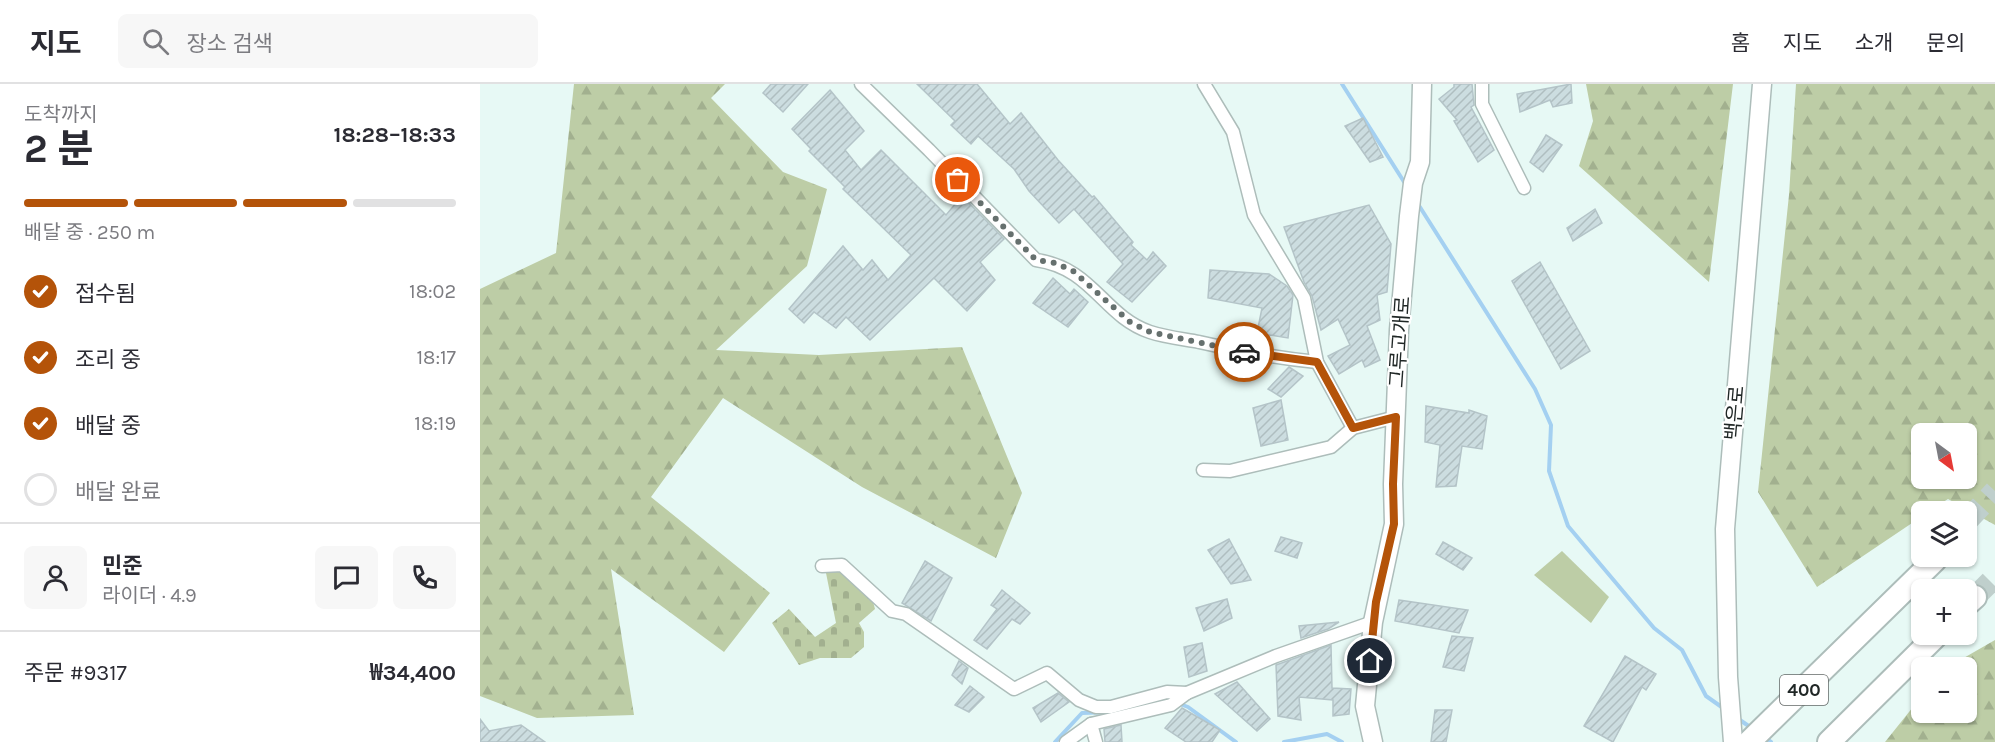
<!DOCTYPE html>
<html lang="ko">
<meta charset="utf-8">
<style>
body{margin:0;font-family:Karla,"Noto Sans KR",sans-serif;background:#f7f7f7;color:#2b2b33;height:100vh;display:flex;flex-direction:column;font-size:22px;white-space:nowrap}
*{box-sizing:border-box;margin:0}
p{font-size:20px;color:#7c7c81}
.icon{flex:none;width:33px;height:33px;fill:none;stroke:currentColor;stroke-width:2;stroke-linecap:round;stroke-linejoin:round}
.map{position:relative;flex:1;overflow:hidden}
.details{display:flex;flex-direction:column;background:#fff;width:480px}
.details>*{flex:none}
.needle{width:39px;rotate:148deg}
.buttons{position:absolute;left:1431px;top:339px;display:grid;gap:12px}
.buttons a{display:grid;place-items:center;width:66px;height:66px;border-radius:9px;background:#fff;box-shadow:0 2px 4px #0004;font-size:30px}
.pin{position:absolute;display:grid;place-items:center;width:51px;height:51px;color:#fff;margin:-26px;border:3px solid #fff;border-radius:50%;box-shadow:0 2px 6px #0007}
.courier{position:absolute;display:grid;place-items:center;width:60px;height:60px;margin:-30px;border:4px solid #b45309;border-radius:50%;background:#fff;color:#222;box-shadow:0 2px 8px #0007}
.overview em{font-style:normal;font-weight:700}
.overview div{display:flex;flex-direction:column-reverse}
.overview{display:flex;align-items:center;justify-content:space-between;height:102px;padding:0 24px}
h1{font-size:39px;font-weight:700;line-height:45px}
.bar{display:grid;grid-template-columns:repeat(4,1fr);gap:9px 6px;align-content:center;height:72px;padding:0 24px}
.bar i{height:8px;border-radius:4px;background:#e1e1e2}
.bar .on{background:#b45309}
.bar p{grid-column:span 4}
.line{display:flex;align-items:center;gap:15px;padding:0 24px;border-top:2px solid #e1e1e2}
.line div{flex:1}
.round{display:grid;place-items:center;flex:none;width:63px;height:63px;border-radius:9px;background:#f7f7f7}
ol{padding:0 24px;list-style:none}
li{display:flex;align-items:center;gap:18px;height:66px}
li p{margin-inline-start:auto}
li .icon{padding:6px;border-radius:50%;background:#b45309;color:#fff;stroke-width:4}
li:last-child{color:#7c7c81}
li i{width:33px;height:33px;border:3px solid #e1e1e2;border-radius:50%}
header{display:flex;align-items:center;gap:36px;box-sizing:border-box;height:84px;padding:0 30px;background:#fff;border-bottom:2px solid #e1e1e2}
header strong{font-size:28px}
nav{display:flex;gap:33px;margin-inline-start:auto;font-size:21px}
.search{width:420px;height:54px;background:#f7f7f7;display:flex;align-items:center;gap:15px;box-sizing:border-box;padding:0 21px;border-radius:9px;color:#7c7c81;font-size:22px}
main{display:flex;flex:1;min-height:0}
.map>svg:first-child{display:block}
.green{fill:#bdcda6}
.forest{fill:url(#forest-firs);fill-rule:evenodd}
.cemetery{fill:url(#cemetery-stones)}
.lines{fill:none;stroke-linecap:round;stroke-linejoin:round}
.stream{stroke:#a4d0f1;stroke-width:4}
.building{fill:url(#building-hatch);stroke:#b4c4c8;stroke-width:1.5}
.highway-tunnel{stroke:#bfcfcc;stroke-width:22;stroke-dasharray:22 11;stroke-linecap:butt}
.street-casing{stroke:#adbdba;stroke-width:15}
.secondary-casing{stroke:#adbdba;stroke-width:21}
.highway-casing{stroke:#adbdba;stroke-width:26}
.street{stroke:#fff;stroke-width:12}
.secondary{stroke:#fff;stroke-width:18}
.highway{stroke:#fff;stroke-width:22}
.done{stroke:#66706e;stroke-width:6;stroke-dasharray:0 10.8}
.route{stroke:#b45309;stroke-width:8}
.labels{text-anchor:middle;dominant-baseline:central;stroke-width:4.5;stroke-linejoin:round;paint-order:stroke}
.shield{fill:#fff;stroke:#636867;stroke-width:1.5}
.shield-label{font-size:18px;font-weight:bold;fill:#202726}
.street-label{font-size:20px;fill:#202726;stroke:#fff}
</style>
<header>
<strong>지도</strong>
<div class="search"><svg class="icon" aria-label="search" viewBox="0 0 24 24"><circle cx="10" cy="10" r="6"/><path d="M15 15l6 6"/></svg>장소 검색</div>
<nav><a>홈</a><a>지도</a><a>소개</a><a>문의</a></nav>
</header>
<main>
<section class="details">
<div class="overview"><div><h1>2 분</h1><p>도착까지</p></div><em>18:28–18:33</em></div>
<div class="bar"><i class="on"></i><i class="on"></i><i class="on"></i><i></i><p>배달 중 · 250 m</p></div>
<ol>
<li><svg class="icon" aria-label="check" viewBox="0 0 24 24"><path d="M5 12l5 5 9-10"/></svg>접수됨<p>18:02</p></li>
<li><svg class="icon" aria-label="check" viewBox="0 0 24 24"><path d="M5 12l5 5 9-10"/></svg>조리 중<p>18:17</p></li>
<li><svg class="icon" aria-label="check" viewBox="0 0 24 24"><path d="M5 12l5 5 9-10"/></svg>배달 중<p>18:19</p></li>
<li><i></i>배달 완료</li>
</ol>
<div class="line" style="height:108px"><a class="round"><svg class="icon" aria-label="person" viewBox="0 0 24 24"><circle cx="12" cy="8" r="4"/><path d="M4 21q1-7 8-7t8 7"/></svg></a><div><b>민준</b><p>라이더 · 4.9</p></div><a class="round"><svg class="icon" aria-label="chat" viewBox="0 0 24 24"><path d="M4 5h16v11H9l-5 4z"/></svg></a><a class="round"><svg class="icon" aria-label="phone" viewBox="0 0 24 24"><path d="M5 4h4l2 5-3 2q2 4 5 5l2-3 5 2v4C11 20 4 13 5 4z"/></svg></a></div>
<div class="line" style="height:78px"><div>주문 #9317</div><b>₩34,400</b></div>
</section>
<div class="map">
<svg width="1515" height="658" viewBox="0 0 1515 658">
<defs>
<pattern id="forest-firs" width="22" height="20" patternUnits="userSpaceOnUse" patternTransform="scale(1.5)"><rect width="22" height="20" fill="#bdcda6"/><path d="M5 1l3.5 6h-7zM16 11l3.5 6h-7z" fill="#a2b08f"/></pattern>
<pattern id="cemetery-stones" width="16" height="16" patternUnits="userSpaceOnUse" patternTransform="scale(1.5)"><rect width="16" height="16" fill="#bdcda6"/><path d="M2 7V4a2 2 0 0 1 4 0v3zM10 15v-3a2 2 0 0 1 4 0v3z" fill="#a2b08f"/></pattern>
<pattern id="building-hatch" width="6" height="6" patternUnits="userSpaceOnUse" patternTransform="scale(1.5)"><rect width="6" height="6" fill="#ccdde0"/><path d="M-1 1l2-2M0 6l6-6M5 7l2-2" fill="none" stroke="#afbec0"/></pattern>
</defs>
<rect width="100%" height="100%" fill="#e7f9f5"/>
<path class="green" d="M1082,467L1129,513L1111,539L1054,491Z"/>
<g class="forest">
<path d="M94,0H245L231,14L303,88L347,105L327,182L236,266L339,271L482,263L542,409L516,474L382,403L243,314L171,413L290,509L244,568L131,485L154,631L57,634L0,612V205L76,169Z"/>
<path d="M1106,0H1253L1229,198L1099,82L1113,37Z"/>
<path d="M1316,0H1515V441L1468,415L1449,427L1442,428L1441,433L1337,503L1278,408L1309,111ZM1442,350H1486V394H1442Z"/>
<path d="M1515,556V658H1405L1441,613L1442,628H1486V584L1468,583Z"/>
</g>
<path class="cemetery" d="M363,486L392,514L395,525L379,539L384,548V563L371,574H340L319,581L292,539L309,525L335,553L356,539L346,489Z"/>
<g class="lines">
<g class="stream">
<path d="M862,0L926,101"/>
<path d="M938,120L1055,305L1071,341L1069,387L1088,442L1174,544L1202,566L1226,612L1243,624"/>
<path d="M684,614L708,623L756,658"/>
<path d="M1257,634L1273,645"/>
<path d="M1284,653L1291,658"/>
<path d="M575,658L602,629L631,628"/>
<path d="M804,658L847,650L862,658"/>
</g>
</g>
<g class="building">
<path d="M291,0H328L303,28L283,9Z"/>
<path d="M437,0H497L530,40L541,29L578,76L612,113L614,112L653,158L651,161L667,176L673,168L686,182L652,218L627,198L643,180L594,125L579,139L549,107L534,85L498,52L491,60L471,41L475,37Z"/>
<path d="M974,0H992L994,21L991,23L1014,66L998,78L974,37L977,36L959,15L974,3Z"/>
<path d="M1091,0L1092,19L1073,23L1070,16L1040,28L1037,10Z"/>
<path d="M350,6L384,47L365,66L381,86L401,66L466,131L482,112L524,155L500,178L515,196L487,227L454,194L390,256L366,233L356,244L334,228L324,239L309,225L363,162L383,186L392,176L408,196L431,171L363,105L365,103L329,67L331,65L312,45Z"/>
<path d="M883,34L903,73L890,78L865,42Z"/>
<path d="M1066,51L1082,61L1063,88L1050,78Z"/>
<path d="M889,121L911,160L907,208L897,211L900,236L887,242L900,276L885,283L882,276L859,290L848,272L870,261L858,235L841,246L832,212L824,198L804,143Z"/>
<path d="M1115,125L1122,139L1093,157L1087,144Z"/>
<path d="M1060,178L1110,267L1081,285L1032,197Z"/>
<path d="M730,186L789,190L807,202L813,211L808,254L777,249L782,224L728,214Z"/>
<path d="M573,194L590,210L594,205L608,218L588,243L553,219Z"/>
<path d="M809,283L823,292L801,313L788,305Z"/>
<path d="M801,316L808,356L781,362L773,324Z"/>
<path d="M946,322L989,329V326L1007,332L1002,365L982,362L976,402L956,403L960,361L945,358Z"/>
<path d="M801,453L822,459L817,474L795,467Z"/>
<path d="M749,455L771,496L751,500L728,466Z"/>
<path d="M963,458L992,474L983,486L956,470Z"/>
<path d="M445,477L472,494L451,537L422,519Z"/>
<path d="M522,506L550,529L540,540L532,535L507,565L494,556L517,525L511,521Z"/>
<path d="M747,515L752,534L724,547L716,524Z"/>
<path d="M919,516L988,526L979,549L915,537Z"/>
<path d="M859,538L848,545L821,554L819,542Z"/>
<path d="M972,552L993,554L984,587L963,583Z"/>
<path d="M722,559L727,587L709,593L704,563Z"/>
<path d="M851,561L852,604L871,605L869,630L853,632V616L819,613L821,636L798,632L796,581Z"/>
<path d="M1145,572L1176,590L1166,606L1162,603L1133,658L1104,642Z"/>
<path d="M479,577L488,584L482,600L472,591Z"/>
<path d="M757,598L790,635L777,647L735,610Z"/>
<path d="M490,602L504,613L489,628L475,621Z"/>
<path d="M578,609L589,618L561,638L553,624Z"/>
<path d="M702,624L740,646L732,658H706L685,644Z"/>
<path d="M955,626H972L966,658H951Z"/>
<path d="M0,635L9,647L41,641L65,658H0Z"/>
<path d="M641,641L642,658H625L624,645Z"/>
</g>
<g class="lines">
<g class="highway-tunnel">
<path d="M1486,438L1515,407"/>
<path d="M1495,513L1515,493"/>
</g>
<defs>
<g id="street">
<path d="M381,0L449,66L556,176C613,184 623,232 670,248C685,253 703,255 719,258C759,267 797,274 837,278"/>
<path d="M724,0L753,48L774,131L824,214L837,278L873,344"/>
<path d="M1002,0V20L1044,104"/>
<path d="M723,386L750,387L851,363L873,344L916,333"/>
<path d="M342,482L362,481L412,527L426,530L534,605L567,589L599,616L616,623H631L687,608L707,609"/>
<path d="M611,640L616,658"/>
<path d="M586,658L611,640L691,621L707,609L796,572L893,538"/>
</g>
<g id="secondary">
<path d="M893,658L885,622L893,538L914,440L913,400L919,246L929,132L933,99L940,78L942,0"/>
<path d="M1253,658L1248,593L1245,445L1282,0"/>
</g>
<g id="highway">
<path d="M1486,521L1495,513"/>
<path d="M1269,658L1455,476"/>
<path d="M1349,658L1458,550"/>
</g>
</defs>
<use href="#street" class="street-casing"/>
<use href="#secondary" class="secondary-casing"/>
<use href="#highway" class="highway-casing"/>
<use href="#street" class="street"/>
<use href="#secondary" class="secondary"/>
<use href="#highway" class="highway"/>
</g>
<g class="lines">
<path class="done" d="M478,96L556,176L575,179L593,187L650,238L670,248L764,268"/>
<path class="route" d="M764,268L837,278L873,344L916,333L913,400L914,440L896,518L890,577"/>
</g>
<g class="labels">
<rect class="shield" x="1300" y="591" width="48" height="30" rx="4.5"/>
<g class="shield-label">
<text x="1324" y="606">400</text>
</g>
<g class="street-label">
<text transform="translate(920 258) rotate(-86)">그루고개로</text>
<text transform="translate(1255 329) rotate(-85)">백은로</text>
</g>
</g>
</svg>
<div class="buttons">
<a><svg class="needle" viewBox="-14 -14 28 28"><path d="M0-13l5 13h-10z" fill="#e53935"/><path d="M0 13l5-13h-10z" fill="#7c7c81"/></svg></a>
<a><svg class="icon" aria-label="layers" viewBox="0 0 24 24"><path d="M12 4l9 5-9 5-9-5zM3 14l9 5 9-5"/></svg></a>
<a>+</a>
<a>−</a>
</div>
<div class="pin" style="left:478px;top:96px;background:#ea580c"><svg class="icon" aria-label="bag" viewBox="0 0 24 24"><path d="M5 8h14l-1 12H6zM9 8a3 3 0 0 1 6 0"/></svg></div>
<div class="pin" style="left:890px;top:577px;background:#1f2937"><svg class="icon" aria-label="home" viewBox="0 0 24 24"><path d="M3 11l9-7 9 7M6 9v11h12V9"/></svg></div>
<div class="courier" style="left:764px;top:268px"><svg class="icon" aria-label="car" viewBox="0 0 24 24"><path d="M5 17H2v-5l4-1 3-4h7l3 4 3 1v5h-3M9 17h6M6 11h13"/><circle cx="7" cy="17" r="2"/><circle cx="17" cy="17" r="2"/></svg></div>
</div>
</main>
